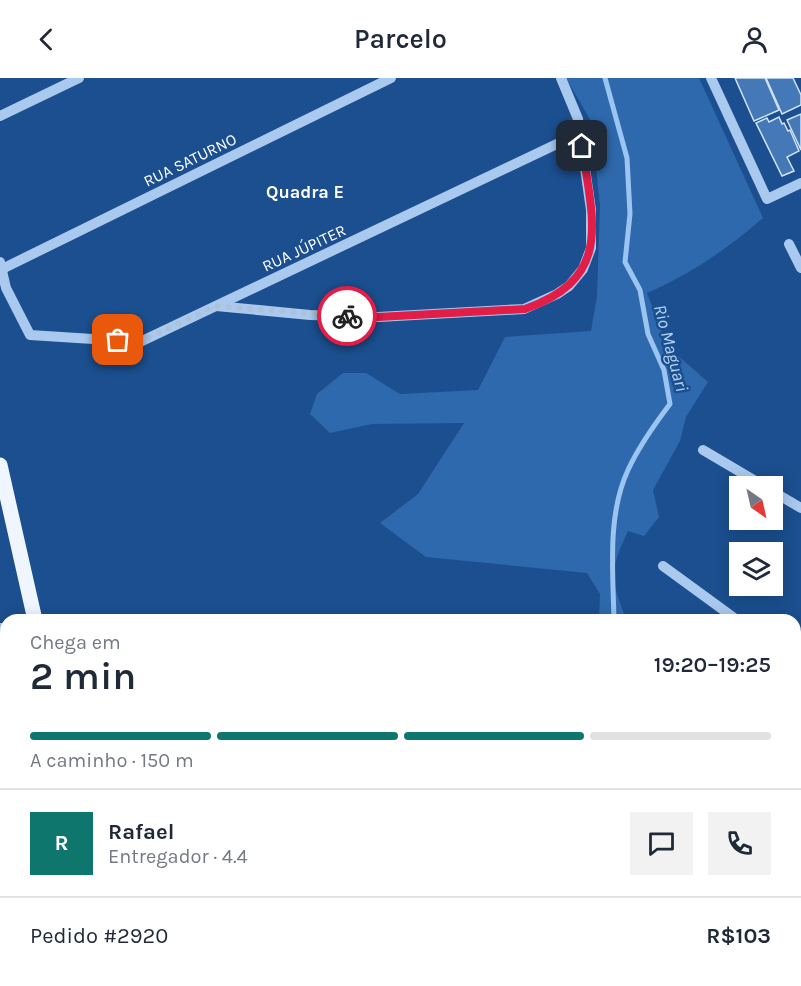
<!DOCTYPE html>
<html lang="pt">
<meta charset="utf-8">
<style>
body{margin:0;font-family:Karla,sans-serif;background:#f2f2f3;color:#1f2937;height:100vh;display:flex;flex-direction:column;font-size:22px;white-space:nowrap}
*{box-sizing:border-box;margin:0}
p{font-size:20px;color:#747a83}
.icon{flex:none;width:33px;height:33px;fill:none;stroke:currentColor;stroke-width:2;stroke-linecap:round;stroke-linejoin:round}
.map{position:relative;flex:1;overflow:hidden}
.side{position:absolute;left:0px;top:536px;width:801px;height:374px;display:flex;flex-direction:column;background:#fff;border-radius:18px 18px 0 0;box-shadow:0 3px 15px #0003}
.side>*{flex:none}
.needle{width:39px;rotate:146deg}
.controls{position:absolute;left:729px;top:398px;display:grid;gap:12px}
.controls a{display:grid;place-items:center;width:54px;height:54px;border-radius:0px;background:#fff;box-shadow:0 3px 15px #0003;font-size:30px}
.pin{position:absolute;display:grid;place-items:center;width:51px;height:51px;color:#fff;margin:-26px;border-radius:12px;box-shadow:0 3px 9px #0006}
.courier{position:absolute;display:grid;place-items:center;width:60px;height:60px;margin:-30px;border:4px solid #e11d48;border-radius:50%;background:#fff;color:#222;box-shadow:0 2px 8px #0007}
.headline em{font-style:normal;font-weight:600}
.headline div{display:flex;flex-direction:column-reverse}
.headline{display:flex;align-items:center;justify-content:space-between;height:102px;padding:0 30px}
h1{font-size:39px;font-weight:600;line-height:45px}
.bar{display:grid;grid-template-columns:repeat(4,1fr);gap:9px 6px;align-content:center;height:72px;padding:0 30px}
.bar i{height:8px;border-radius:4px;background:#e0e1e3}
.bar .on{background:#0f766e}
.bar p{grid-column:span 4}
.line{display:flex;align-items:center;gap:15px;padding:0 30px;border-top:2px solid #e0e1e3}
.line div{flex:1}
.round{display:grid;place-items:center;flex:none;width:63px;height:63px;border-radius:0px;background:#f2f2f3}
header{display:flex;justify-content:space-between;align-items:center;height:78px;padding:0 30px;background:#fff;font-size:27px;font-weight:600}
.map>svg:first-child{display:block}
.green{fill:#2e69ad}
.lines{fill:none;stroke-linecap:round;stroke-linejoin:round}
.stream{stroke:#9cc4f0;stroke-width:5}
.building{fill:#4478b7;stroke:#cfe3fa;stroke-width:1.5}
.minor{stroke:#a9c9ee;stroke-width:10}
.major{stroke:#f0f6ff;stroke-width:15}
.done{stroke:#afc1d8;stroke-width:6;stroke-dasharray:0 10.8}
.route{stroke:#e11d48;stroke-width:8}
.labels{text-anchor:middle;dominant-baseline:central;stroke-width:5;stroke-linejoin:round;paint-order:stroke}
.street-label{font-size:16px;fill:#fff;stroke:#1b4f8f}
.neighbourhood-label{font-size:18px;font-weight:bold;fill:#fff;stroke:#1b4f8f}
.water-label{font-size:18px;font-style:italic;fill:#b5d3f5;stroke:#1b4f8f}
</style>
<header><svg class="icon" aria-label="back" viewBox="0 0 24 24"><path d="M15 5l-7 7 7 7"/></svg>Parcelo<svg class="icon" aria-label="person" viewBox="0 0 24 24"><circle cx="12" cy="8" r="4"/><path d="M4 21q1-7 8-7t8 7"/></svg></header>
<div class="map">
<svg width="801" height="908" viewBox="0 0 801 908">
<rect width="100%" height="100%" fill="#1b4f8f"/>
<g class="green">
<path d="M566,0H699L763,140C727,171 691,196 647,215L667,268L708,304L686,339L680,363L653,412L659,439L644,458L628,453C609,494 610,499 626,541H599L600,516L587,495L426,479L380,445L418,416L464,345L372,346L330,355L310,336L317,316L343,295H366L400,316L478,312L505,259L591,253L597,218L600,128L591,43Z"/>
<path d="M152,903H730V908H126Z"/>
</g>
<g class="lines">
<g class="stream">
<path d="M605,0L627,80L630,136L625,184L640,212L648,256L664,292L670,326C654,347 639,368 628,392C607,437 613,493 614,542"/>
<path d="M682,908L683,903"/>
</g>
</g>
<g class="building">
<path d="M735,0H765L779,32L754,43Z"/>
<path d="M766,0H793L801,17V27L782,36Z"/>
<path d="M801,36V72L787,42Z"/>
<path d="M779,39L782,46L784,45L788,53L790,52L799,73L787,79L794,93L782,98L756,45L767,40L769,44Z"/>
</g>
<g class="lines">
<g class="minor">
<path d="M711,0L767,121L801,105"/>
<path d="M0,38L79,0"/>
<path d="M789,166L801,190"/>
<path d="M0,184L6,210L30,257L140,264L580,55"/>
<path d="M2,191L391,0"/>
<path d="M216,228L310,237L378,239L524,231L557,216L569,208L583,191L591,170V132L578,41L561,0"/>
<path d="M703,372L764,408"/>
<path d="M772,413L801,430"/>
<path d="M663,488L737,542"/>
<path d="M0,550H6"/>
<path d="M795,589L801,596"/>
<path d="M0,677L6,676"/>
<path d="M795,716L801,715"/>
<path d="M0,720L6,719"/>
<path d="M0,777L6,776"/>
</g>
<g class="major">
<path d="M0,387L35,542"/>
<path d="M115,903L116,908"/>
</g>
</g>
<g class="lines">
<path class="done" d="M118,262L140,264L215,228L347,238"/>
<path class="route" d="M347,238L378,239L525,231C613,200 593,144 582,68"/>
</g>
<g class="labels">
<g class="street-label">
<text transform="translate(190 82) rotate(-26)">RUA SATURNO</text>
<text transform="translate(304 170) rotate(-25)">RUA JÚPITER</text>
</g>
<g class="neighbourhood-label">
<text x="305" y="114">Quadra E</text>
</g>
<g class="water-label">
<text transform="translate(671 270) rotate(75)">Rio Maguari</text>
</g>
</g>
</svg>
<div class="controls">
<a><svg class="needle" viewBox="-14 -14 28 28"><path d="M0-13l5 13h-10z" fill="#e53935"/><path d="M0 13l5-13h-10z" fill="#747a83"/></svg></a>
<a><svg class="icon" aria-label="layers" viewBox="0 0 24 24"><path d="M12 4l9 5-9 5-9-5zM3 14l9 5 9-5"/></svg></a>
</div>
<div class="pin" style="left:118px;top:262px;background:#ea580c"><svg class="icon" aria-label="bag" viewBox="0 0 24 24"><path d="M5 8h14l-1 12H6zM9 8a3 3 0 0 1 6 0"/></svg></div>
<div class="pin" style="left:582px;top:68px;background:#1f2937"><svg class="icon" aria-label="home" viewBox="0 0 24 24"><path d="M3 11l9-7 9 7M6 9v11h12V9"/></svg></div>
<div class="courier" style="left:347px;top:238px"><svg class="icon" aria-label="bike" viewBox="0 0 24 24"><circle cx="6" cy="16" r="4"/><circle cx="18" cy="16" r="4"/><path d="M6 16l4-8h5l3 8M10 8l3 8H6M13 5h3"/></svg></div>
<section class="side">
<div class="headline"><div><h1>2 min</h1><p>Chega em</p></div><em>19:20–19:25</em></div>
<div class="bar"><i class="on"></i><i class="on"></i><i class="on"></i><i></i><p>A caminho · 150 m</p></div>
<div class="line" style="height:108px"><b class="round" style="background:#0f766e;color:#fff">R</b><div><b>Rafael</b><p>Entregador · 4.4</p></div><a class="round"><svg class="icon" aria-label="chat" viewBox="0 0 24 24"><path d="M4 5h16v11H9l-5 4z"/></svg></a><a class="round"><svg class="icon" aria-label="phone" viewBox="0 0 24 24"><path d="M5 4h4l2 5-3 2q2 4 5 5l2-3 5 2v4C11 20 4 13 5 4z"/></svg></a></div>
<div class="line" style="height:78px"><div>Pedido #2920</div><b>R$103</b></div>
</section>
</div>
